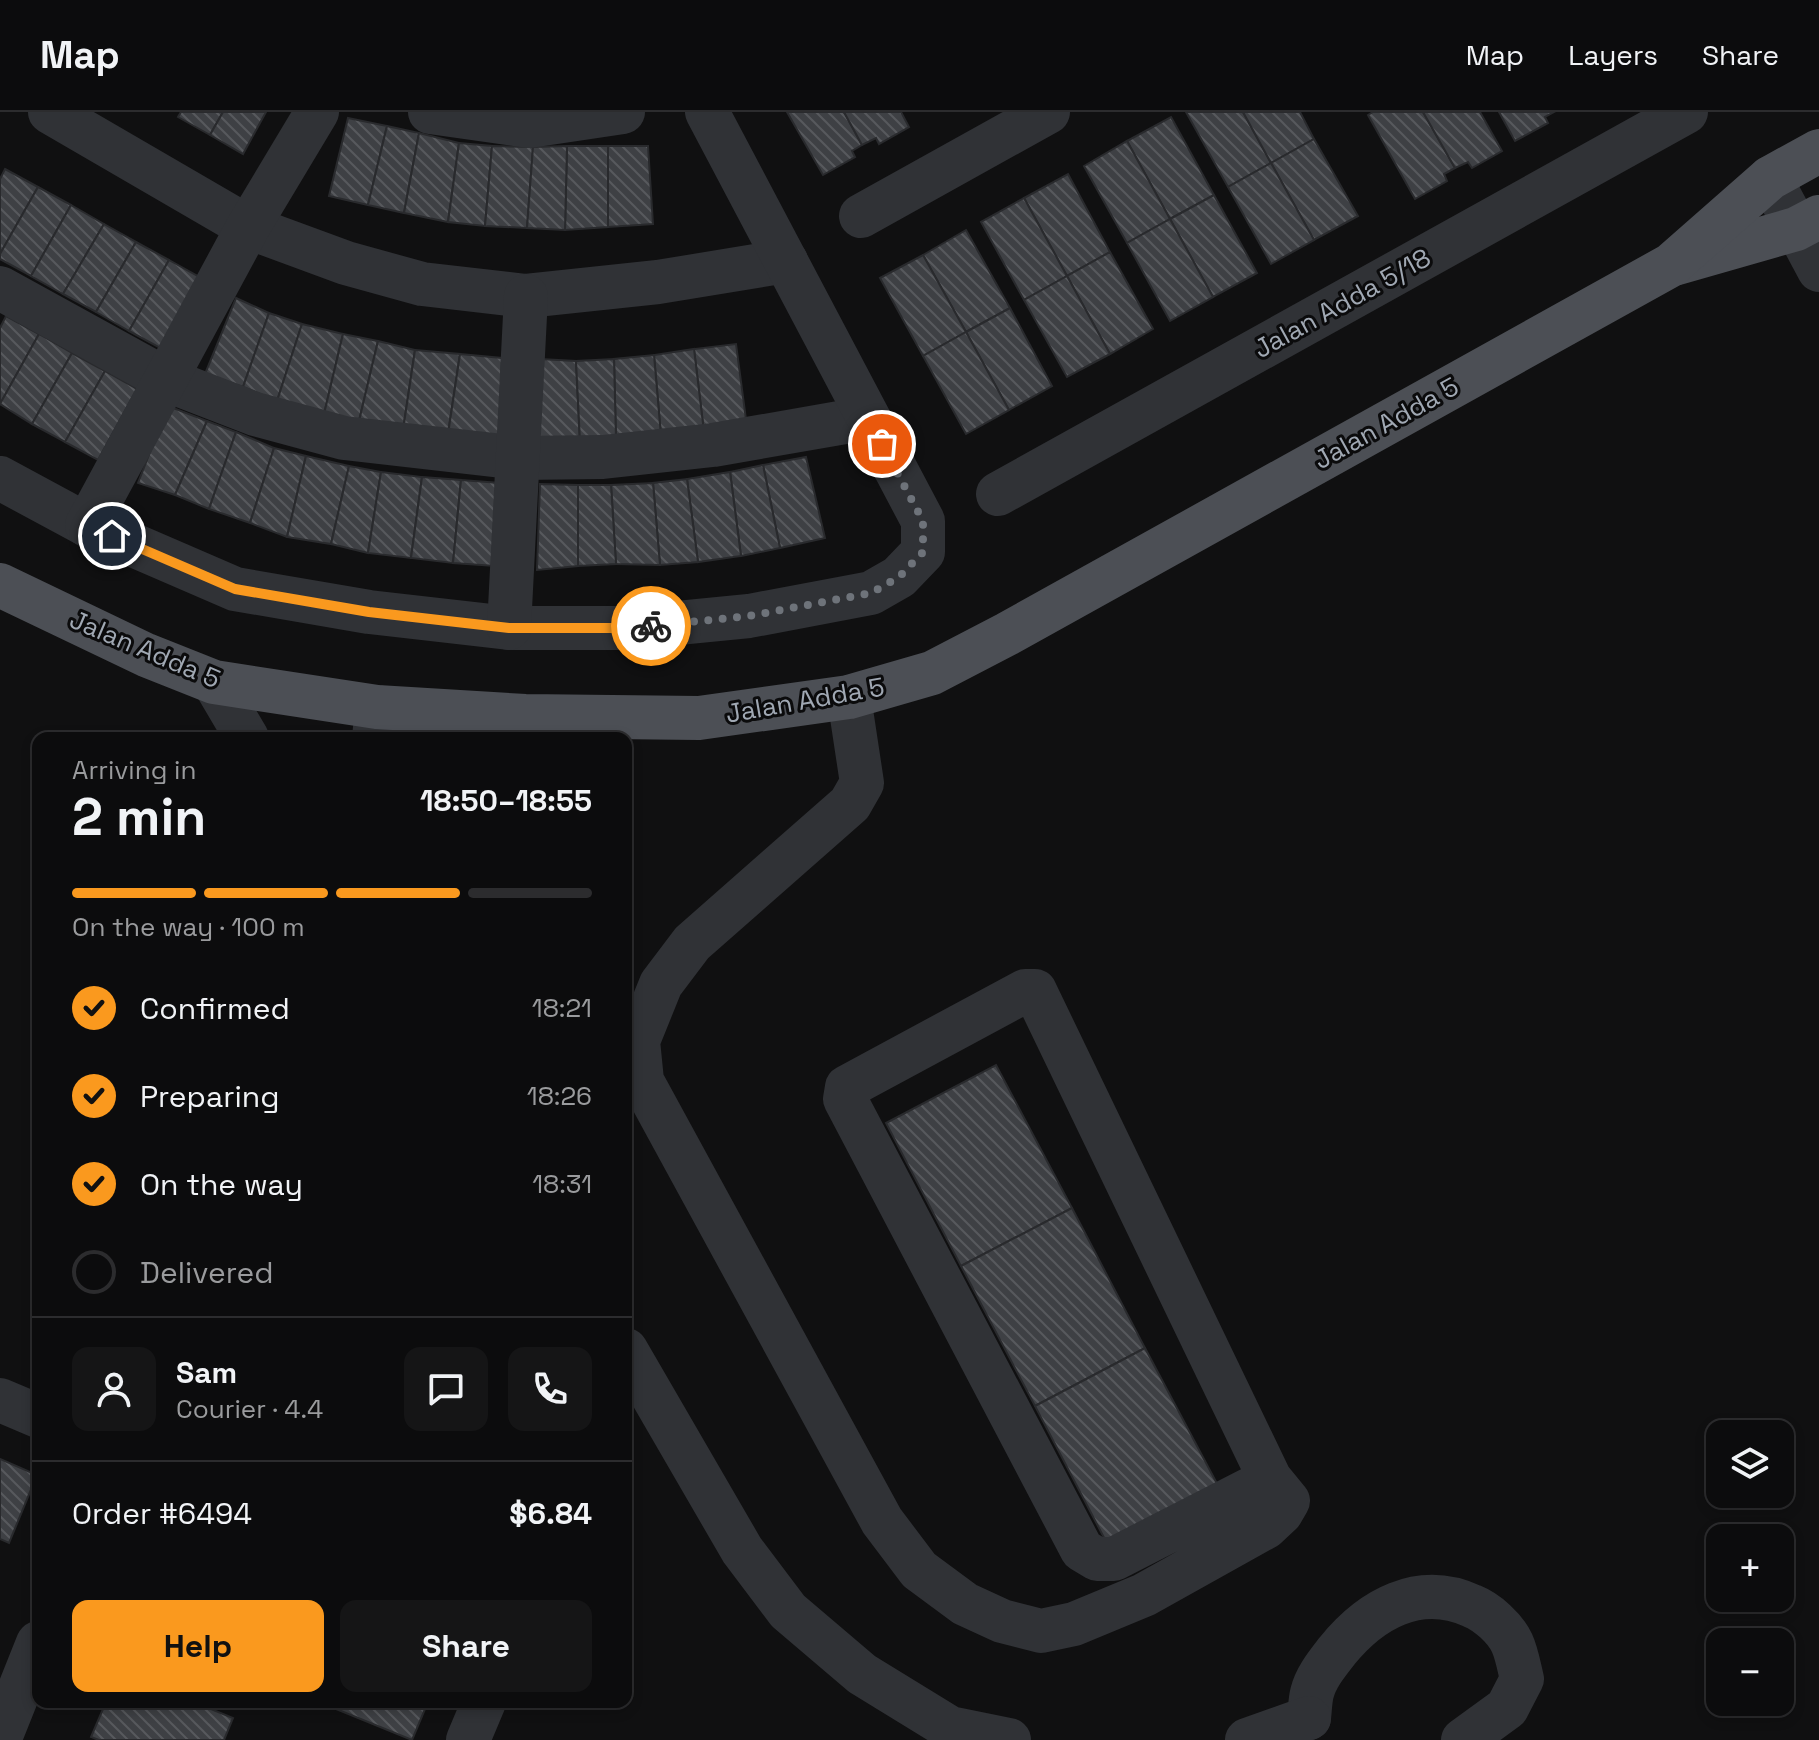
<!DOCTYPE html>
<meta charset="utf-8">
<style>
body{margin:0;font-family:"Space Grotesk",sans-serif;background:#151516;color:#f1f3f6;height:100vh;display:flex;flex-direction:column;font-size:30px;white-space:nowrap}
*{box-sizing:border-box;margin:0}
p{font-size:26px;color:#9a9b9d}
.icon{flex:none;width:44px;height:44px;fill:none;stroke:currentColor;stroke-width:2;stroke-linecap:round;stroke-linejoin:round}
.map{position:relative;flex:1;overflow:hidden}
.drawer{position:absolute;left:32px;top:620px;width:600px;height:976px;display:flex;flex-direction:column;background:#0c0c0d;border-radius:16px;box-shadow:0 4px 12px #0003,0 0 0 2px #2c2c2e}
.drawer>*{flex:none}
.buttons{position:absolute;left:1706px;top:1308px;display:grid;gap:16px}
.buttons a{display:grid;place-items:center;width:88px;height:88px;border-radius:16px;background:#0c0c0d;box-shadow:0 4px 12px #0003,0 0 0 2px #2c2c2e;font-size:40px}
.pin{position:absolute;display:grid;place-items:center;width:68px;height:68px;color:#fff;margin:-34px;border:4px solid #fff;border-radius:50%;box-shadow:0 2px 8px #0007}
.courier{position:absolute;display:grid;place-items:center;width:80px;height:80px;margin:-40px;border:6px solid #fa991e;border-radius:50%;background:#fff;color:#222;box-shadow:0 2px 10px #0007}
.head em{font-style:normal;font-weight:600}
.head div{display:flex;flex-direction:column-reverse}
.head{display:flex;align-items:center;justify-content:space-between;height:136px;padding:0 40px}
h1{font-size:52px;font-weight:600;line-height:60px}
.bar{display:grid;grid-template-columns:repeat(4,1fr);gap:12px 8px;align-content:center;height:96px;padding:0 40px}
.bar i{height:10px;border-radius:6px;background:#2c2c2e}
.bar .selected{background:#fa991e}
.bar p{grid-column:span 4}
.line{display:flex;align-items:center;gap:20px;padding:0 40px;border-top:2px solid #2c2c2e}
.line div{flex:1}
.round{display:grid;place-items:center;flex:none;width:84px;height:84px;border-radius:16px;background:#151516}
ol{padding:0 40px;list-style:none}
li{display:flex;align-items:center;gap:24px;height:88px}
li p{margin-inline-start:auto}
li .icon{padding:8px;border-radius:50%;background:#fa991e;color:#111;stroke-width:4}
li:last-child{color:#9a9b9d}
li i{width:44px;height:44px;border:4px solid #2c2c2e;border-radius:50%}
.primary-button{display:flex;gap:16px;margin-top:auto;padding:16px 40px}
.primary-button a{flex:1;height:92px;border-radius:16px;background:#fa991e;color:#111;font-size:32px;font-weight:600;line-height:92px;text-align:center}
.primary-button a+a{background:#151516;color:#f1f3f6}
header{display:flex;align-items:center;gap:48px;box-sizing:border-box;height:112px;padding:0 40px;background:#0c0c0d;border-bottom:2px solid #2c2c2e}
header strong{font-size:38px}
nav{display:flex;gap:44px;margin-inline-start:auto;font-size:28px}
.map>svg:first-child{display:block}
.building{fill:url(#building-back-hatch);stroke:#292a2d;stroke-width:2}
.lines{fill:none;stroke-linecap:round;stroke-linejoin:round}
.minor{stroke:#303236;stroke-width:44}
.major{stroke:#4c4f55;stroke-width:44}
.done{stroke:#6e737a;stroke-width:8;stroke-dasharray:0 14.4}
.route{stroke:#fa991e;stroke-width:10}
.labels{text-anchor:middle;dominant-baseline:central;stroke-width:6;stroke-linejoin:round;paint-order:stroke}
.street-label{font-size:26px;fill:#a0a8b3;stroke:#0b0b0c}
</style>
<header>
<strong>Map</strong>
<nav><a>Map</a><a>Layers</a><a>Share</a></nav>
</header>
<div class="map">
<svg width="1819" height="1628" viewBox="0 0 1819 1628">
<defs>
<pattern id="building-back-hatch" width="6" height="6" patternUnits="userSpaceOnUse" patternTransform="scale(2)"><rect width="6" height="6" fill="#3e4044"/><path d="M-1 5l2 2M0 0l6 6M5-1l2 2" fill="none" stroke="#57595d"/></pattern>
</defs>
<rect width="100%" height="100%" fill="#101011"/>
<g class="building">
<path d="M181,0H223L210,23L178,5Z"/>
<path d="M223,0H266L243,42L210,23Z"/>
<path d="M787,0H844L862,33L852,39L855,45L823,63Z"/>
<path d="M844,0H901L909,15L879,32L876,26L862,33Z"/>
<path d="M1186,0H1243L1271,51L1228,75Z"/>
<path d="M1243,0H1300L1314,27L1271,51Z"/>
<path d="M1373,0H1423L1455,56L1444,62L1447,69L1415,87L1368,3Z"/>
<path d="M1423,0H1480L1502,39L1472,56L1468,50L1455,56Z"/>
<path d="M1499,0H1554L1545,5L1548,11L1515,29Z"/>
<path d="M1171,5L1214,83L1170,107L1127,29Z"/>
<path d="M348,6L387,14L368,93L329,84Z"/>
<path d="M387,14L419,21L404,101L368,93Z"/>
<path d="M419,21L459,31L448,110L404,101Z"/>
<path d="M1314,27L1358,104L1314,128L1271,51Z"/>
<path d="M1127,29L1170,107L1127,131L1084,54Z"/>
<path d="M459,31L492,34L485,114L448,110Z"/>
<path d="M492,34L533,35L527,116L485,114Z"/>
<path d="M567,34H608V115L565,118Z"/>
<path d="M567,34L565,118L527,116L533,35Z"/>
<path d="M608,34H648L653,112L608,115Z"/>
<path d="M1271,51L1314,128L1271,152L1228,75Z"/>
<path d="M5,57L38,75L0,142V67Z"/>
<path d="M1068,62L1110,140L1067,164L1024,86Z"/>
<path d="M38,75L71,93L31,164L0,147V142Z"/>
<path d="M1214,83L1257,161L1213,185L1170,107Z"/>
<path d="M1024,86L1067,164L1024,188L981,110Z"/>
<path d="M71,93L104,112L63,182L31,164Z"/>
<path d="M1170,107L1213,185L1170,209L1127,131Z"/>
<path d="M104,112L136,130L96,200L63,182Z"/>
<path d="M966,118L1010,196L966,220L923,143Z"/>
<path d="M136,130L169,148L129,219L96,200Z"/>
<path d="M1110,140L1153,217L1110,242L1067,164Z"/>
<path d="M923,143L966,220L923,244L880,166Z"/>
<path d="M169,148L201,166L162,237L129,219Z"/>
<path d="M1067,164L1110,242L1067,265L1024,188Z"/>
<path d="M236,186L269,201L243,275L205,262Z"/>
<path d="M1010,196L1052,274L1009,298L966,220Z"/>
<path d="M269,201L302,212L277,289L243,275Z"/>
<path d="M6,204L39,222L0,292V216Z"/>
<path d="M302,212L343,222L324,302L277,289Z"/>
<path d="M966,220L1009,298L966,322L923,244Z"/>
<path d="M39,222L72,241L32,312L0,292Z"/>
<path d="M343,222L378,229L359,309L324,302Z"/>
<path d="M378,229L415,238L403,318L359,309Z"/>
<path d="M736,232L747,315L704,320L694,237Z"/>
<path d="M694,237L704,320L661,324L654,243Z"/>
<path d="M415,238L460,242L448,322L403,318Z"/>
<path d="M72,241L105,259L65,330L32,312Z"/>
<path d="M460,242L502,246L499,329L448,322Z"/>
<path d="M654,243L661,324L616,327L614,247Z"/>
<path d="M540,247L576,249L580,330L538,332Z"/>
<path d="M614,247L616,327L580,330L576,249Z"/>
<path d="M105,259L137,277L98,348L65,330Z"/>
<path d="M168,294L207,309L175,383L138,371Z"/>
<path d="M207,309L236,320L209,397L175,383Z"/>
<path d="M236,320L274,336L250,411L209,397Z"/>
<path d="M274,336L306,344L287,425L250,411Z"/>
<path d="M306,344L349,354L331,432L287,425Z"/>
<path d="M806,345L825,426L780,436L763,353Z"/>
<path d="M763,353L780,436L741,444L730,360Z"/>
<path d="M349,354L381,360L368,441L331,432Z"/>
<path d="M381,360L422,365L411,446L368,441Z"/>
<path d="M730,360L741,444L698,450L687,367Z"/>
<path d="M422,365L461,368L453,451L411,446Z"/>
<path d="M687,367L698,450L660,453L653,371Z"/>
<path d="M461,368L500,371L495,454L453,451Z"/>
<path d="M653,371L660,453L616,452L611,373Z"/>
<path d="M540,372L578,373V454L537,458Z"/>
<path d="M578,373H611L616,452L578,454Z"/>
<path d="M996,953L1072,1096L961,1154L886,1011Z"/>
<path d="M1072,1096L1145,1236L1035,1294L961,1154Z"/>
<path d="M1145,1236L1222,1381L1111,1439L1035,1294Z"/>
<path d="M0,1347L37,1363L9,1431L0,1427Z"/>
<path d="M106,1590H194L233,1606L224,1628H99L91,1625Z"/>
<path d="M319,1590H428L412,1628Z"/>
</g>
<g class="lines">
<g class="minor">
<path d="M50,0L248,115L346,151L422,172L526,184L658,170L786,149"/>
<path d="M430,0L529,14L623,0"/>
<path d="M1770,66L1819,158"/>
<path d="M861,104L1048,0"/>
<path d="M0,176L167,268L255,302L344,326L519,346L603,345L713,333L868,306"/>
<path d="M0,366L87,413L235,477L369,500L509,516H627L749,504L871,481L899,465L923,440V409L707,0"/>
<path d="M998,382L1686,0"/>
<path d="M87,413L248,115L317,0"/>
<path d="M509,516L526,184"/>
<path d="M214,570L247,626"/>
<path d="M849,585L862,671L850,692L692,831L661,872L638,929L642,969L882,1409L919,1458L965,1492L1002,1509L1041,1519L1074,1512L1144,1483L1266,1415L1281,1401L1288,1389L1270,1367L1035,879H1025L847,975L845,987L1082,1438L1097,1447H1114L1270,1367"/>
<path d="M374,626L377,595"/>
<path d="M626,1238L742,1438L788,1499L862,1562L950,1616L1009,1628"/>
<path d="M0,1288L38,1304"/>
<path d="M1309,1606C1310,1598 1310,1589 1312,1581C1316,1565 1327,1552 1337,1539C1371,1497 1419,1470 1472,1494C1487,1500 1505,1516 1512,1531C1517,1542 1519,1555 1522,1567L1507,1596L1463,1628"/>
<path d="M0,1626L38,1531"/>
<path d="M468,1628L484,1590"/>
<path d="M1247,1628L1309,1606"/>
</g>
<g class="major">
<path d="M1677,151L1796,117L1819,105"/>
<path d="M0,473L146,543L214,570L377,595L525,604L699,606L849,585L932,561L1007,522L1671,153L1770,66L1819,39"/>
</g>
</g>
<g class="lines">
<path class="done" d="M651,514L749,504L871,481L899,465L923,440V409L882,332"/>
<path class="route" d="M112,424L235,477L369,500L509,516H627L651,514"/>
</g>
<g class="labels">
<g class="street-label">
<text transform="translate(1342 191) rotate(-29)">Jalan Adda 5/18</text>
<text transform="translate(1386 311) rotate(-29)">Jalan Adda 5</text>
<text transform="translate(145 537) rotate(23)">Jalan Adda 5</text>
<text transform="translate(805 588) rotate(-10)">Jalan Adda 5</text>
</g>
</g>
</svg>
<div class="buttons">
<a><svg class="icon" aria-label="layers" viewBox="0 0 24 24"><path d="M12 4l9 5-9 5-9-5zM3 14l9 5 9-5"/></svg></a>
<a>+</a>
<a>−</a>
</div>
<div class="pin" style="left:882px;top:332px;background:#ea580c"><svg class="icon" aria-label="bag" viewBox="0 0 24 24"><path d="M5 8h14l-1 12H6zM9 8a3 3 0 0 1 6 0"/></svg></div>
<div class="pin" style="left:112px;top:424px;background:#1f2937"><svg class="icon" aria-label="home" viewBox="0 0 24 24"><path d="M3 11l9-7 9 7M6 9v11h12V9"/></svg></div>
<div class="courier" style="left:651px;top:514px"><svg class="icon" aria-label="bike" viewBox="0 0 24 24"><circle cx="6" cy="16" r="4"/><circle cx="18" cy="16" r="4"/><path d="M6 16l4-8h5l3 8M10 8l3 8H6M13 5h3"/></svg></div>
<section class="drawer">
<div class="head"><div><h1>2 min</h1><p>Arriving in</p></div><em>18:50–18:55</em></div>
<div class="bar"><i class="selected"></i><i class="selected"></i><i class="selected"></i><i></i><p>On the way · 100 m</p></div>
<ol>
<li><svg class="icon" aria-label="check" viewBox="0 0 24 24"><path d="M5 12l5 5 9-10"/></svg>Confirmed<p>18:21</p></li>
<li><svg class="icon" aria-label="check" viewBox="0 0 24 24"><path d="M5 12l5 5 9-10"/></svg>Preparing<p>18:26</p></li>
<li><svg class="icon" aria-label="check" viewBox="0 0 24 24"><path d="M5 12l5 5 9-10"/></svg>On the way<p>18:31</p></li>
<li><i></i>Delivered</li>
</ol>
<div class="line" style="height:144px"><a class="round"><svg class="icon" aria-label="person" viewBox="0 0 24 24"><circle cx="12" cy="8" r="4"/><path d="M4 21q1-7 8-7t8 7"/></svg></a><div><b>Sam</b><p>Courier · 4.4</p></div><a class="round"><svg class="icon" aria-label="chat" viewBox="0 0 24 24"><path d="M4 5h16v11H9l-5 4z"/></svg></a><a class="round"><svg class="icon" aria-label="phone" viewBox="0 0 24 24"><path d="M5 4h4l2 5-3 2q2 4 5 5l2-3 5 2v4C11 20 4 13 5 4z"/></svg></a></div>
<div class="line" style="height:104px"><div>Order #6494</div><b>$6.84</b></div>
<div class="primary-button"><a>Help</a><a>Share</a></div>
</section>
</div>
